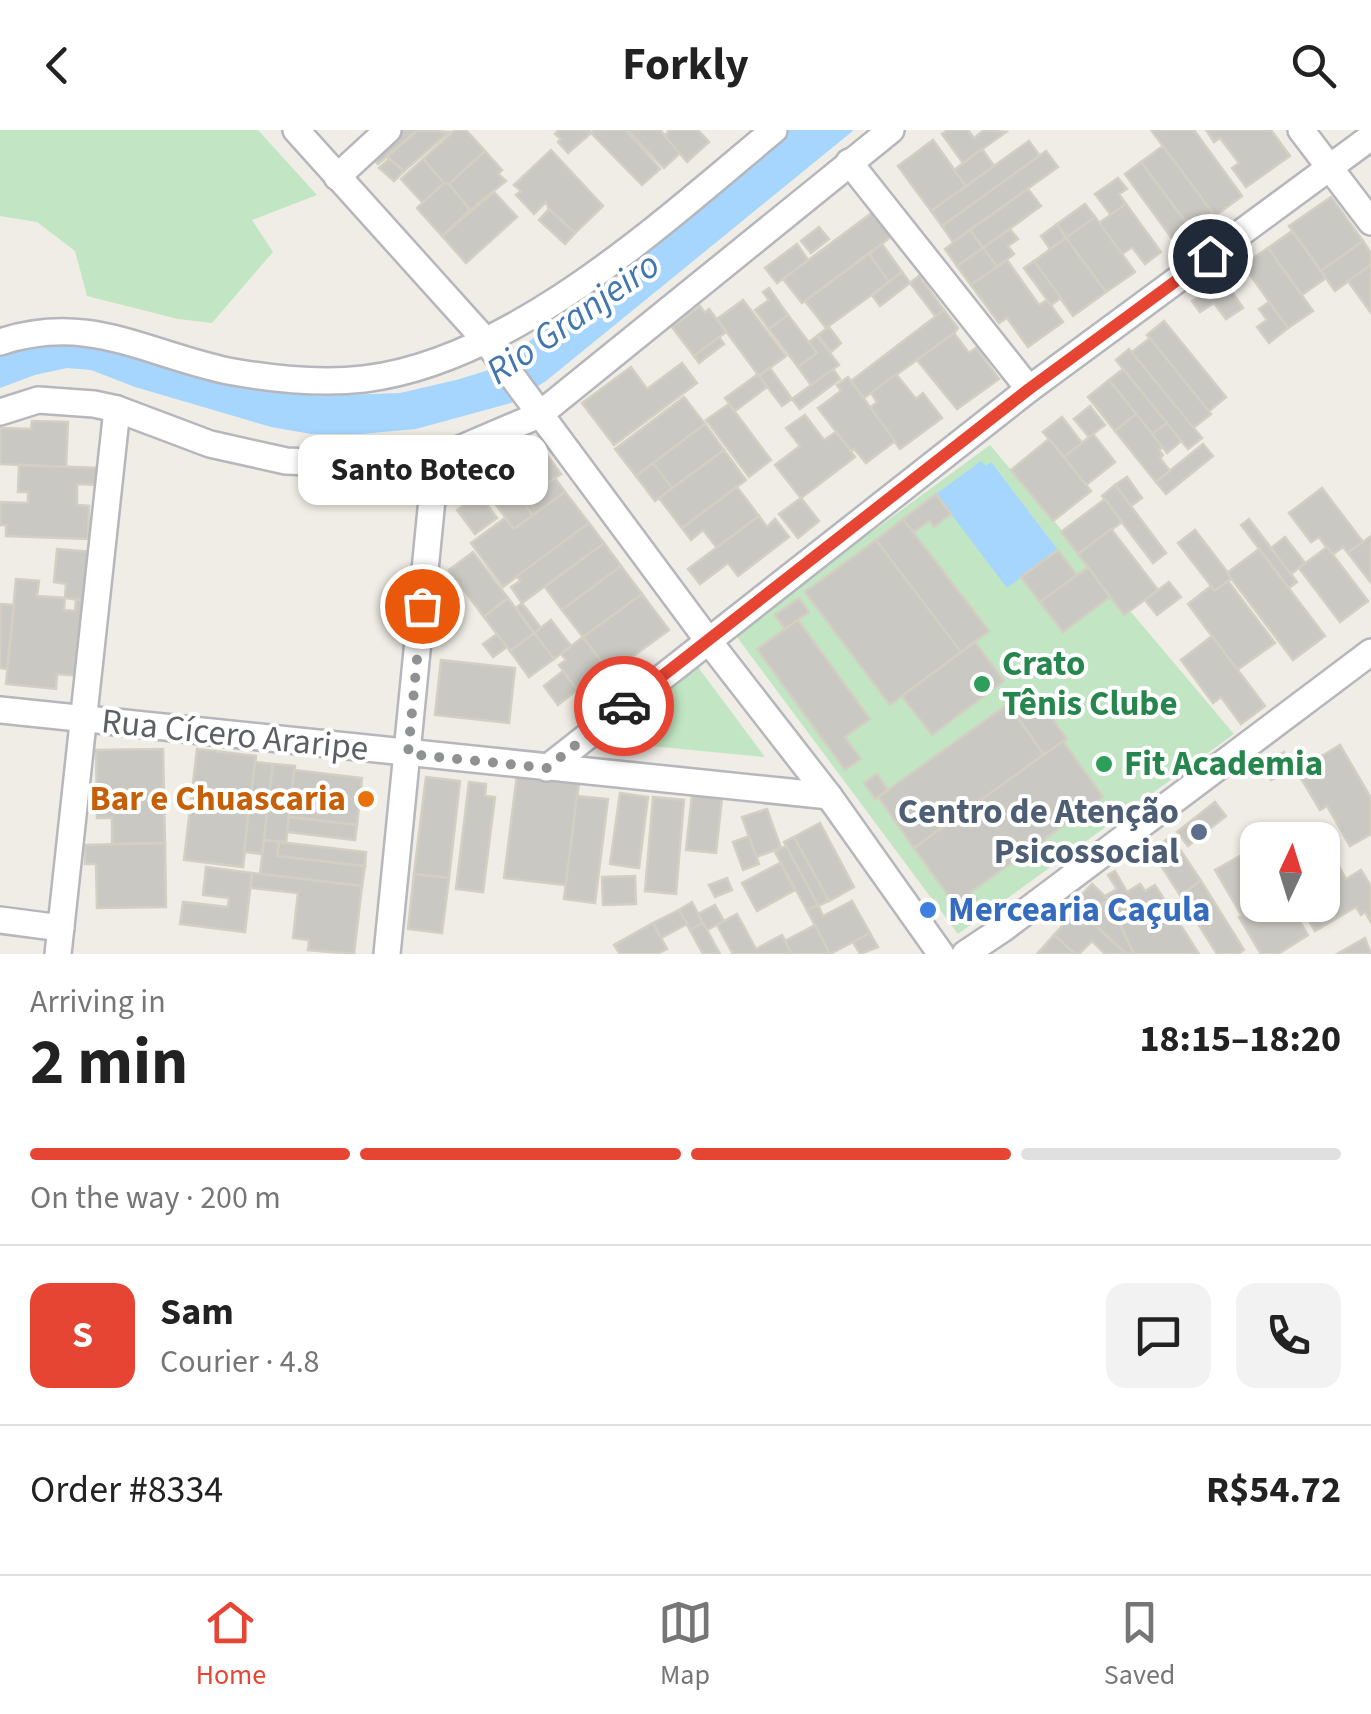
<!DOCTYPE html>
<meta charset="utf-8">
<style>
body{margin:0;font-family:"Source Sans 3",sans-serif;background:#f2f2f2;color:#222;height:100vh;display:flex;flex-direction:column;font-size:38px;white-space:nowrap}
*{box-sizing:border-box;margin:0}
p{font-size:32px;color:#767676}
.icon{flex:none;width:55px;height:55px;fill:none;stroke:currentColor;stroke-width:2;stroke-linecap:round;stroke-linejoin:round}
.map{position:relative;height:824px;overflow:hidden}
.details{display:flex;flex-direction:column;background:#fff;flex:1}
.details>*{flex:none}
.needle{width:65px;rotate:4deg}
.buttons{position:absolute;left:1240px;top:692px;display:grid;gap:20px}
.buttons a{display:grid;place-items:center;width:100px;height:100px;border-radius:20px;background:#fff;box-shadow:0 2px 8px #0004;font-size:50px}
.pin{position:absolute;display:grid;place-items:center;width:85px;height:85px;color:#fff;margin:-42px;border:5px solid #fff;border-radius:50%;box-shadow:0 2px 10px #0007}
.courier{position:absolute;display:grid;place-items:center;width:100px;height:100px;margin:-50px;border:8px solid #e74533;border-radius:50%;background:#fff;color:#222;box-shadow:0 2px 12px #0007}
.bubble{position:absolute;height:70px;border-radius:20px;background:#fff;box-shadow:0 2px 8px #0004;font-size:32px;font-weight:700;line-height:70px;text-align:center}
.head em{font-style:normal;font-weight:700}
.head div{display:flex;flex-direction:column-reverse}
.head{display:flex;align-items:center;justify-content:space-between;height:170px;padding:0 30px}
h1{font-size:65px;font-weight:700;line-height:75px}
.bar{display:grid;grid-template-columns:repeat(4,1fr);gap:15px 10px;align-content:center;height:120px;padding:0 30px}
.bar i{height:12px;border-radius:8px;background:#e0e0e0}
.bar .active{background:#e74533}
.bar p{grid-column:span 4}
.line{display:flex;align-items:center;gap:25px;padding:0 30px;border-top:2px solid #e0e0e0}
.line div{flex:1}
.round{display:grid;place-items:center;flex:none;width:105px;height:105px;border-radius:20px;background:#f2f2f2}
header{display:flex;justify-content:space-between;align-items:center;height:130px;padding:0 30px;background:#fff;font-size:45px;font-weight:700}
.dock{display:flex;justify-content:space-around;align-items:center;height:140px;border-top:2px solid #e0e0e0;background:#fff;font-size:28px;color:#767676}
.dock a{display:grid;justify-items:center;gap:5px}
.dock .active{color:#e74533}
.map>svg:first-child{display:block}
.green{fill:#c2e6c3}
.water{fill:#a6d6fe}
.building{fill:#cac8c2;stroke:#d4cfc3;stroke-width:2.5}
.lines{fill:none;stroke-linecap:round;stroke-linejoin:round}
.minor-casing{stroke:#b5b7bc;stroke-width:30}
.minor{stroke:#fff;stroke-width:25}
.done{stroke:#909192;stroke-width:10;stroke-dasharray:0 18}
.route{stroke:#e74533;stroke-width:12}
.leisure-dot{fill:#2e9e5b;stroke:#fff;stroke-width:4}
.food-dot{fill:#e8710a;stroke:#fff;stroke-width:4}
.service-dot{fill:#5c6f8a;stroke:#fff;stroke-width:4}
.shop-dot{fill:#3f7fe0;stroke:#fff;stroke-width:4}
.labels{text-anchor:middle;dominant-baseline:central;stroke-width:8;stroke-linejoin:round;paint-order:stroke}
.leisure-label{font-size:35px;font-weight:bold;fill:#27864d;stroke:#fff;text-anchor:start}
.street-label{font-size:35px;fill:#5d6065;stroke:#fff}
.food-label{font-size:35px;font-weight:bold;fill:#c56008;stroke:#fff;text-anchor:end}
.service-label{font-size:35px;font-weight:bold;fill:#4e5e75;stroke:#fff;text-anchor:end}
.shop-label{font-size:35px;font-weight:bold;fill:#366cbe;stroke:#fff;text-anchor:start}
.water-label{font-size:38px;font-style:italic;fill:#4276b0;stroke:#fff}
</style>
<header><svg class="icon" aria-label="back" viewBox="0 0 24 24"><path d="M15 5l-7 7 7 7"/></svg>Forkly<svg class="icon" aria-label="search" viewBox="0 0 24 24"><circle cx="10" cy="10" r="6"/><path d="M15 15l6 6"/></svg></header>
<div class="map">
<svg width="1371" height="824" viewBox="0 0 1371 824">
<rect width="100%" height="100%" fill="#efede5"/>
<g class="green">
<path d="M0,0H258L317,65L252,90L273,122L212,193L178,189L87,166L75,121L37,92L0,86Z"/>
<path d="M990,315L1234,604L958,804L734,503Z"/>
<path d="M698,537L765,627L609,612Z"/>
</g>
<g class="water">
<path d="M789,0H854L546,251L511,273L416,299L361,304H311L271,297L135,257L91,240L67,238L35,245L0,258V222L53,209L173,233L247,258L316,266L400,263L456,250L492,239L570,181Z"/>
<path d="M981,331L986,336L991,332L1058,420L1007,458L936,364Z"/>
</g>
<g class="building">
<path d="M392,0H417L378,34L367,22Z"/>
<path d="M418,0L449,2L404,41L387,27Z"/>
<path d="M455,0H466L485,21L449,54L444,53L423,29Z"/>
<path d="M559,0H589L591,3L568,23L558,12L561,9L555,4Z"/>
<path d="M595,0H626L660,39L642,55L591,3Z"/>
<path d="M627,0H660L680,23L664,38Z"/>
<path d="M669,0H698L709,12L687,32L665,6Z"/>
<path d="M948,0H968L974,8L984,0L1006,2L963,33L942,4Z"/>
<path d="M1151,0H1194L1242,66L1215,86Z"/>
<path d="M1206,0H1271L1290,26L1246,57L1232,38L1239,33L1220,8L1214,12Z"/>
<path d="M933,10L966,56L931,81L898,36Z"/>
<path d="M1029,11L1040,26L942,96L931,81Z"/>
<path d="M1163,16L1215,86L1193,102L1141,32Z"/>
<path d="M982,19L994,36L966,56L954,40Z"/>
<path d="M551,20L603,76L575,103L549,79L546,72L534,84L516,65L521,61L514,55Z"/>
<path d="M485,21L502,40L498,44L506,51L470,80L449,54Z"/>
<path d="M1046,21L1058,37L953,112L942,96Z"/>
<path d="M389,29L404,41L394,51L379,38Z"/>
<path d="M423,29L444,53L423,73L401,49Z"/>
<path d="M1141,32L1193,102L1176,114L1125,44Z"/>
<path d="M1118,48L1127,59L1119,64L1126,74L1111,85L1095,64Z"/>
<path d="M444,53L449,54L470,80L442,106L417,78Z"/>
<path d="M1028,59L1041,76L983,118L970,100Z"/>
<path d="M494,62L517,87L466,133L442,106Z"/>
<path d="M1331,67L1363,111L1321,141L1289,96Z"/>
<path d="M1085,74L1095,87L1066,108L1057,94Z"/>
<path d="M1126,74L1161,122L1145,134L1132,117L1122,124L1099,93Z"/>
<path d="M549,79L575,103L565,114L539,90Z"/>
<path d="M873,82L892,106L802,173L783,149Z"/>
<path d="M1095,87L1135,142L1106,162L1066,108Z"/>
<path d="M1057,94L1066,108L1050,119L1041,106Z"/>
<path d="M819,97L829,109L811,123L801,111Z"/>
<path d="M1010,99L1018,109L1008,116L1014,124L997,137L983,118Z"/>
<path d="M970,100L983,118L957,136L945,119Z"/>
<path d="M1292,101L1326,148L1302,165L1268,118Z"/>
<path d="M1066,108L1106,162L1073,186L1034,131Z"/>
<path d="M1363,111L1371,123V135L1335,161L1321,141Z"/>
<path d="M797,114L808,130L777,153L765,138Z"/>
<path d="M882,114L902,142L889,152L869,124Z"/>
<path d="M983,118L997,137L971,155L957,136Z"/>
<path d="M1268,118L1313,181L1288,198L1243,135Z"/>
<path d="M869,124L889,152L826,198L805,171Z"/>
<path d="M1007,130L1039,175L1047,170L1063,192L1028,217L1007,188L999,193L971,155Z"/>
<path d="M1034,131L1061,168L1051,175L1024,138Z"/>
<path d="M1371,135V183L1348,151Z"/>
<path d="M902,142L910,153L880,176L872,165Z"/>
<path d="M919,146L944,180L936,187L910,153Z"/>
<path d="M1222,147L1243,178L1226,189L1214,173L1200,182L1192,171L1207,162L1204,158Z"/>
<path d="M769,158L788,185L769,199L755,180L769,170L763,162Z"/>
<path d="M743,170L786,226L759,246L717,189Z"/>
<path d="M1269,172L1288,198L1269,213L1257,197L1267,190L1259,179Z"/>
<path d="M700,176L705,183L709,179L726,202L694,226L672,197Z"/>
<path d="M944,180L958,198L954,203L864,268L851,251Z"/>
<path d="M788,185L817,223L798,237L769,199Z"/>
<path d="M1164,191L1226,267L1209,281L1147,205Z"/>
<path d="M829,197L841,213L831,222L818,205Z"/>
<path d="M954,203L969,223L976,218L999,249L957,279L917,230Z"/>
<path d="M817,206L839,235L811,255L798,237L817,223L809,212Z"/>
<path d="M719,207L724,214L699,233L694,226Z"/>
<path d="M1150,208L1211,284L1193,298L1132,222Z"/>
<path d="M1129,219L1202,308L1188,319L1116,230Z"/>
<path d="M682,233L697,253L614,315L582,273L631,237L647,259Z"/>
<path d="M770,238L792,269L782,276L759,246Z"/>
<path d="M833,239L840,249L800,279L792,269Z"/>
<path d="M1123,239L1167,293L1152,304L1109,250Z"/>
<path d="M758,244L767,257L735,281L725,268Z"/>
<path d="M896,244L916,269L923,263L942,288L900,319L870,278L877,272L871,263Z"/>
<path d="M848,247L895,311L866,333L854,319L851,321L818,278L841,261L837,255Z"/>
<path d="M1109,250L1136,284L1115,301L1088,267Z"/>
<path d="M684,267L705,294L636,346L615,319Z"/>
<path d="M729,274L771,330L749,347L706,290Z"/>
<path d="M1090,276L1105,295L1089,307L1074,289Z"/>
<path d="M1136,284L1163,317L1159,320L1163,325L1160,328L1170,341L1156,352L1115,301Z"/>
<path d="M805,285L824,310L836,302L855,327L801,368L775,335L800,316L786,298Z"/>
<path d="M1062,287L1082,313L1064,327L1043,302Z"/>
<path d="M32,291L68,292L66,337L0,334V298L31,299Z"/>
<path d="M1167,293L1181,311L1167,323L1152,304Z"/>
<path d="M705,294L724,320L672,358L653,333Z"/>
<path d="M1093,304L1115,332L1086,355L1064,327Z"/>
<path d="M1049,309L1091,361L1053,391L1011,340Z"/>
<path d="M539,314L561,344L523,372L533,386L514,399L485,360L479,364L470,353L496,333L502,342Z"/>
<path d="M1203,314L1213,326L1166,364L1156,352Z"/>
<path d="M724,320L746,350L682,398L659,368Z"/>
<path d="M653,333L672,358L655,371L636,346Z"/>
<path d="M19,335L99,338V355L77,354V375L89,376L88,409L6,406V395H0V372L28,373V362H18Z"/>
<path d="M1127,347L1142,368L1131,376L1115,355Z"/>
<path d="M555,348L565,362L533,386L523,372Z"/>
<path d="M1115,355L1166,423L1153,433L1102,366Z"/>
<path d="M737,357L759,386L717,418L703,400L691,410L682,398Z"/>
<path d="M1322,358L1363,412L1348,423L1343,417L1332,425L1319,407L1311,412L1289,383Z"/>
<path d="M565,362L589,393L503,457L471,413L505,388L514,399Z"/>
<path d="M479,364L497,388L475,404L457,380Z"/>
<path d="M936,364L951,384L934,397L929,391L914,402L903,389Z"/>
<path d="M801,368L819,391L798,408L779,384Z"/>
<path d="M1105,369L1122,392L1078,424L1061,402Z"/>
<path d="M759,386L767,397L775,389L789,407L738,446L728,433L700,454L688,439Z"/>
<path d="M903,389L989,501L961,522L876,410Z"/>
<path d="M1249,389L1297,452L1289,458L1241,395Z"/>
<path d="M589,393L604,413L522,473L511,457L520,451L517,446Z"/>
<path d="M1111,399L1158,460L1124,485L1078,424Z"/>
<path d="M1195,400L1232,448L1215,461L1178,413Z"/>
<path d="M1371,406V453L1348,423Z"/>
<path d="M1285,407L1305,433L1291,444L1271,418Z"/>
<path d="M876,410L961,522L890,575L805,462Z"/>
<path d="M604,413L621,436L562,480L545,457Z"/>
<path d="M1327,417L1368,471L1340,492L1299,438Z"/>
<path d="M57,419L92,422L87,471L65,468L66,454L54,452Z"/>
<path d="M1259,419L1325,506L1293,530L1227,443Z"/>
<path d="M1058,420L1077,445L1040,472L1021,447Z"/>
<path d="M473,422L508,468L484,487L449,440Z"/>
<path d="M621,436L642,464L583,507L562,480Z"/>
<path d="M1088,437L1110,467L1063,502L1040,472Z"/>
<path d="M16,449L39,451L37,466L65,468L64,480L75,481L76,470L87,471L80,546L57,544L56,559L6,554Z"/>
<path d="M1228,451L1275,513L1237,540L1188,474L1211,456L1215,461Z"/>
<path d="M1169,452L1181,467L1157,485L1145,470Z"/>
<path d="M642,464L669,500L610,543L583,507Z"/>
<path d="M508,468L534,503L510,521L484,487Z"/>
<path d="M799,468L809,482L785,499L775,485Z"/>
<path d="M522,473L541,498L534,503L516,478Z"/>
<path d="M0,474L14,475L7,539L0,538Z"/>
<path d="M551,490L571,516L554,529L534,503Z"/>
<path d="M798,490L870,589L845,607L861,629L845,640L757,519Z"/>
<path d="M534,503L554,529L529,547L510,521Z"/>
<path d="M497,504L507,517L493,527L483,514Z"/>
<path d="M1212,506L1265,576L1241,594L1221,567L1213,573L1181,530Z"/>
<path d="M583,507L610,543L581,565L559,535L566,530L561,524Z"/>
<path d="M975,512L1004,551L932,605L902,566Z"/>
<path d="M441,530L515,538L509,593L435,585Z"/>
<path d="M563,541L577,560L558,575L544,556Z"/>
<path d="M1030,558L1067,609L1044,625L1008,574Z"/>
<path d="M1008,574L1044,625L914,718L878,667Z"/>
<path d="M1063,611L1103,667L971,762L979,773L962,785L914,718Z"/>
<path d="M1340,615L1371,668V704L1350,716L1327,676L1320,680L1299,645L1306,641L1304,637Z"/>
<path d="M163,619L165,713L112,714V688H97L96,620Z"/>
<path d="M197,619L256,626L243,737L184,730Z"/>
<path d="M1284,622L1293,639L1271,650L1262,634Z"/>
<path d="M255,632L273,634L262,724L244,722Z"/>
<path d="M273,634L295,636L286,712L264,710Z"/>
<path d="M294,640L362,648L357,695L289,687Z"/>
<path d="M877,644L888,660L875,669L864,653Z"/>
<path d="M517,645L579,653L566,755L504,748Z"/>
<path d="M426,647L460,651L449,748L414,744Z"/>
<path d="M469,652L486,654L485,666L495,667L483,762L456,759Z"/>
<path d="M620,663L648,667L639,738L610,734Z"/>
<path d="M692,665L722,668L716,723L686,720Z"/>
<path d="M577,666L608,669L595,773L564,769Z"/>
<path d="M653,667L684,670L676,764L645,761Z"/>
<path d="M1215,672L1226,686L1188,716L1177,702Z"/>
<path d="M767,679L781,718L756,727L742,687Z"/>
<path d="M289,687L357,695L355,710L287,702Z"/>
<path d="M820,693L854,757L829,771L794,707Z"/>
<path d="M749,706L759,734L743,740L733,712Z"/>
<path d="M1172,706L1181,721L1160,734L1151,720Z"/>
<path d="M794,707L829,771L818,776L784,712Z"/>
<path d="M264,710L279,712L277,726L365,736L362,756L260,744Z"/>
<path d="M279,712L366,722L365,736L277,726Z"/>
<path d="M165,713L166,777L97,778L96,734H85V715Z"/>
<path d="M786,716L818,775L807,780L775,722Z"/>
<path d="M1258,716V775H1263L1242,786L1215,740Z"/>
<path d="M1329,719L1346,749L1361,740L1371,756V792L1365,782L1361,785L1356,777L1315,801L1300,775H1322V722Z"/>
<path d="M1181,721L1201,751L1180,765L1160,734Z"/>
<path d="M780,733L795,760L757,781L742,753Z"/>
<path d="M206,737L252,743L245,802L180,794L183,772L228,777L229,768L203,765Z"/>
<path d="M1115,741L1127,762L1140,754L1145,761L1155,755L1199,824H1134L1105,766L1117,759L1108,745Z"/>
<path d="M252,743L362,756L354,824L308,820L309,810L293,808L298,763L251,758Z"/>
<path d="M414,744L449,748L442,803L408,799Z"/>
<path d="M635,746L636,774L603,775L602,747Z"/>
<path d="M727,748L732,760L715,767L709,755Z"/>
<path d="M1201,751L1244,820L1238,824H1217L1180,765Z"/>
<path d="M1092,754L1108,769L1089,789L1073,774Z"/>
<path d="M1108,769L1134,824H1126L1089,789Z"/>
<path d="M852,771L870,803L830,824L807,780L818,775L823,786Z"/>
<path d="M692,772L703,793L690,800L679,780Z"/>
<path d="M715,775L724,791L707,800L698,784Z"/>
<path d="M1263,775H1290L1308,805L1278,824H1261L1239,787Z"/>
<path d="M1078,779L1111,810L1126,824H1105L1092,811L1079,824H1075L1054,805Z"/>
<path d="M679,780L687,794L661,808L653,793Z"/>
<path d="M737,784L756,819L782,805L792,824H733L717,795Z"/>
<path d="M653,793L667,819L657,824H620L614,815Z"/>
<path d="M703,793L707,800L720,824H703L690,800Z"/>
<path d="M815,795L830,824H792L785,811Z"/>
<path d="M870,803L878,817L860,824L853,812Z"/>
<path d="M1054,805L1075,824H1037Z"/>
<path d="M1365,808L1371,824H1337Z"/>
</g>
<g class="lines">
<defs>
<g id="minor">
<path d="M296,0L486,211L707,509L829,666L941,824"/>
<path d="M1301,0L1371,92"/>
<path d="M849,32L1029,259"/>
<path d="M337,47L388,0"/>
<path d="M0,212C89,183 144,223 228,241C272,249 320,254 364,249C513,231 662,93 774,0"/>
<path d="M0,282L38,270L94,274L117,279L210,314L286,331L384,335L436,329L539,285L891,0"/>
<path d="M0,580L829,666"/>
<path d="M547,638L1029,259L1371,7"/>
<path d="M0,790L61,798"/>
<path d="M58,824L117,279"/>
<path d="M387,824L436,329"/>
<path d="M965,824L1004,798L1371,522"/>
</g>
</defs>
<use href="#minor" class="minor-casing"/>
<use href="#minor" class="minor"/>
</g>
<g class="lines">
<path class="done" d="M422,476L408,624L547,638L624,576"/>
<path class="route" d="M624,576L1029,259L1210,126"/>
</g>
<g class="leisure-dot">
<circle cx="982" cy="554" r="10"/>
<circle cx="1104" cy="634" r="10"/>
</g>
<circle class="food-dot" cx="366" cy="669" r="10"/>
<circle class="service-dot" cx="1199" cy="702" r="10"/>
<circle class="shop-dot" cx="928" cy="780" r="10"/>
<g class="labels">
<g class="leisure-label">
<text x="1002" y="534">Crato<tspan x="1002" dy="40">Tênis Clube</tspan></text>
<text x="1124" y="634">Fit Academia</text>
</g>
<g class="street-label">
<text transform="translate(235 605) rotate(6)">Rua Cícero Araripe</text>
</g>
<g class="food-label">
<text x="346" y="669">Bar e Chuascaria</text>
</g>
<g class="service-label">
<text x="1179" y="682">Centro de Atenção<tspan x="1179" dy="40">Psicossocial</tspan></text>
</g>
<g class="shop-label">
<text x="948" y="780">Mercearia Caçula</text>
</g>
<g class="water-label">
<text transform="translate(573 188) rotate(-35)">Rio Granjeiro</text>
</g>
</g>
</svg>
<div class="buttons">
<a><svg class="needle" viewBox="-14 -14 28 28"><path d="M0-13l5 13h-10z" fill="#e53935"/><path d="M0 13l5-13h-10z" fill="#767676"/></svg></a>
</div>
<div class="pin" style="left:422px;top:476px;background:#ea580c"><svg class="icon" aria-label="bag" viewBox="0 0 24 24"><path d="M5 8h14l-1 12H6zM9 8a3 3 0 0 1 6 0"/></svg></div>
<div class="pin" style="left:1210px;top:126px;background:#1f2937"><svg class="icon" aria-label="home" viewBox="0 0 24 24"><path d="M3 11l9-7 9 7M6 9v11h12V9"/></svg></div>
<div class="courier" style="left:624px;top:576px"><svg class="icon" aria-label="car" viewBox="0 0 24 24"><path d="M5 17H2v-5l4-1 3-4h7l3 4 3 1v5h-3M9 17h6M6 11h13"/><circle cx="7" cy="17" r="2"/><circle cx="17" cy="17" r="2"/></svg></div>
<div class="bubble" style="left:298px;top:305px;width:250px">Santo Boteco</div>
</div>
<section class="details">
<div class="head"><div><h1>2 min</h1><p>Arriving in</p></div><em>18:15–18:20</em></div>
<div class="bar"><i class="active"></i><i class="active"></i><i class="active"></i><i></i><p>On the way · 200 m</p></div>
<div class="line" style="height:180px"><b class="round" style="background:#e74533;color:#fff">S</b><div><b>Sam</b><p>Courier · 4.8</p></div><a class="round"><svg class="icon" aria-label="chat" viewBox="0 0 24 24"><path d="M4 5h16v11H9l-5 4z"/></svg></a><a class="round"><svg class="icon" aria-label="phone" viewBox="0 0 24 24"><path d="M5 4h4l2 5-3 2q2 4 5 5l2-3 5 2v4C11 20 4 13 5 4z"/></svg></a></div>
<div class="line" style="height:130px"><div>Order #8334</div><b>R$54.72</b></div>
</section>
<nav class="dock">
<a class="active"><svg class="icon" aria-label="home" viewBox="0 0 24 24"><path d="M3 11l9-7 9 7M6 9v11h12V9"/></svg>Home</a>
<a><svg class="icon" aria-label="map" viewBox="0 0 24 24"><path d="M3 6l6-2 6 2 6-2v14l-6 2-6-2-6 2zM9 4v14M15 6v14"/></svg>Map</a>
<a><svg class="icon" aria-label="saved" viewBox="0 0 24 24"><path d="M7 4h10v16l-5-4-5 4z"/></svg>Saved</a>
</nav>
